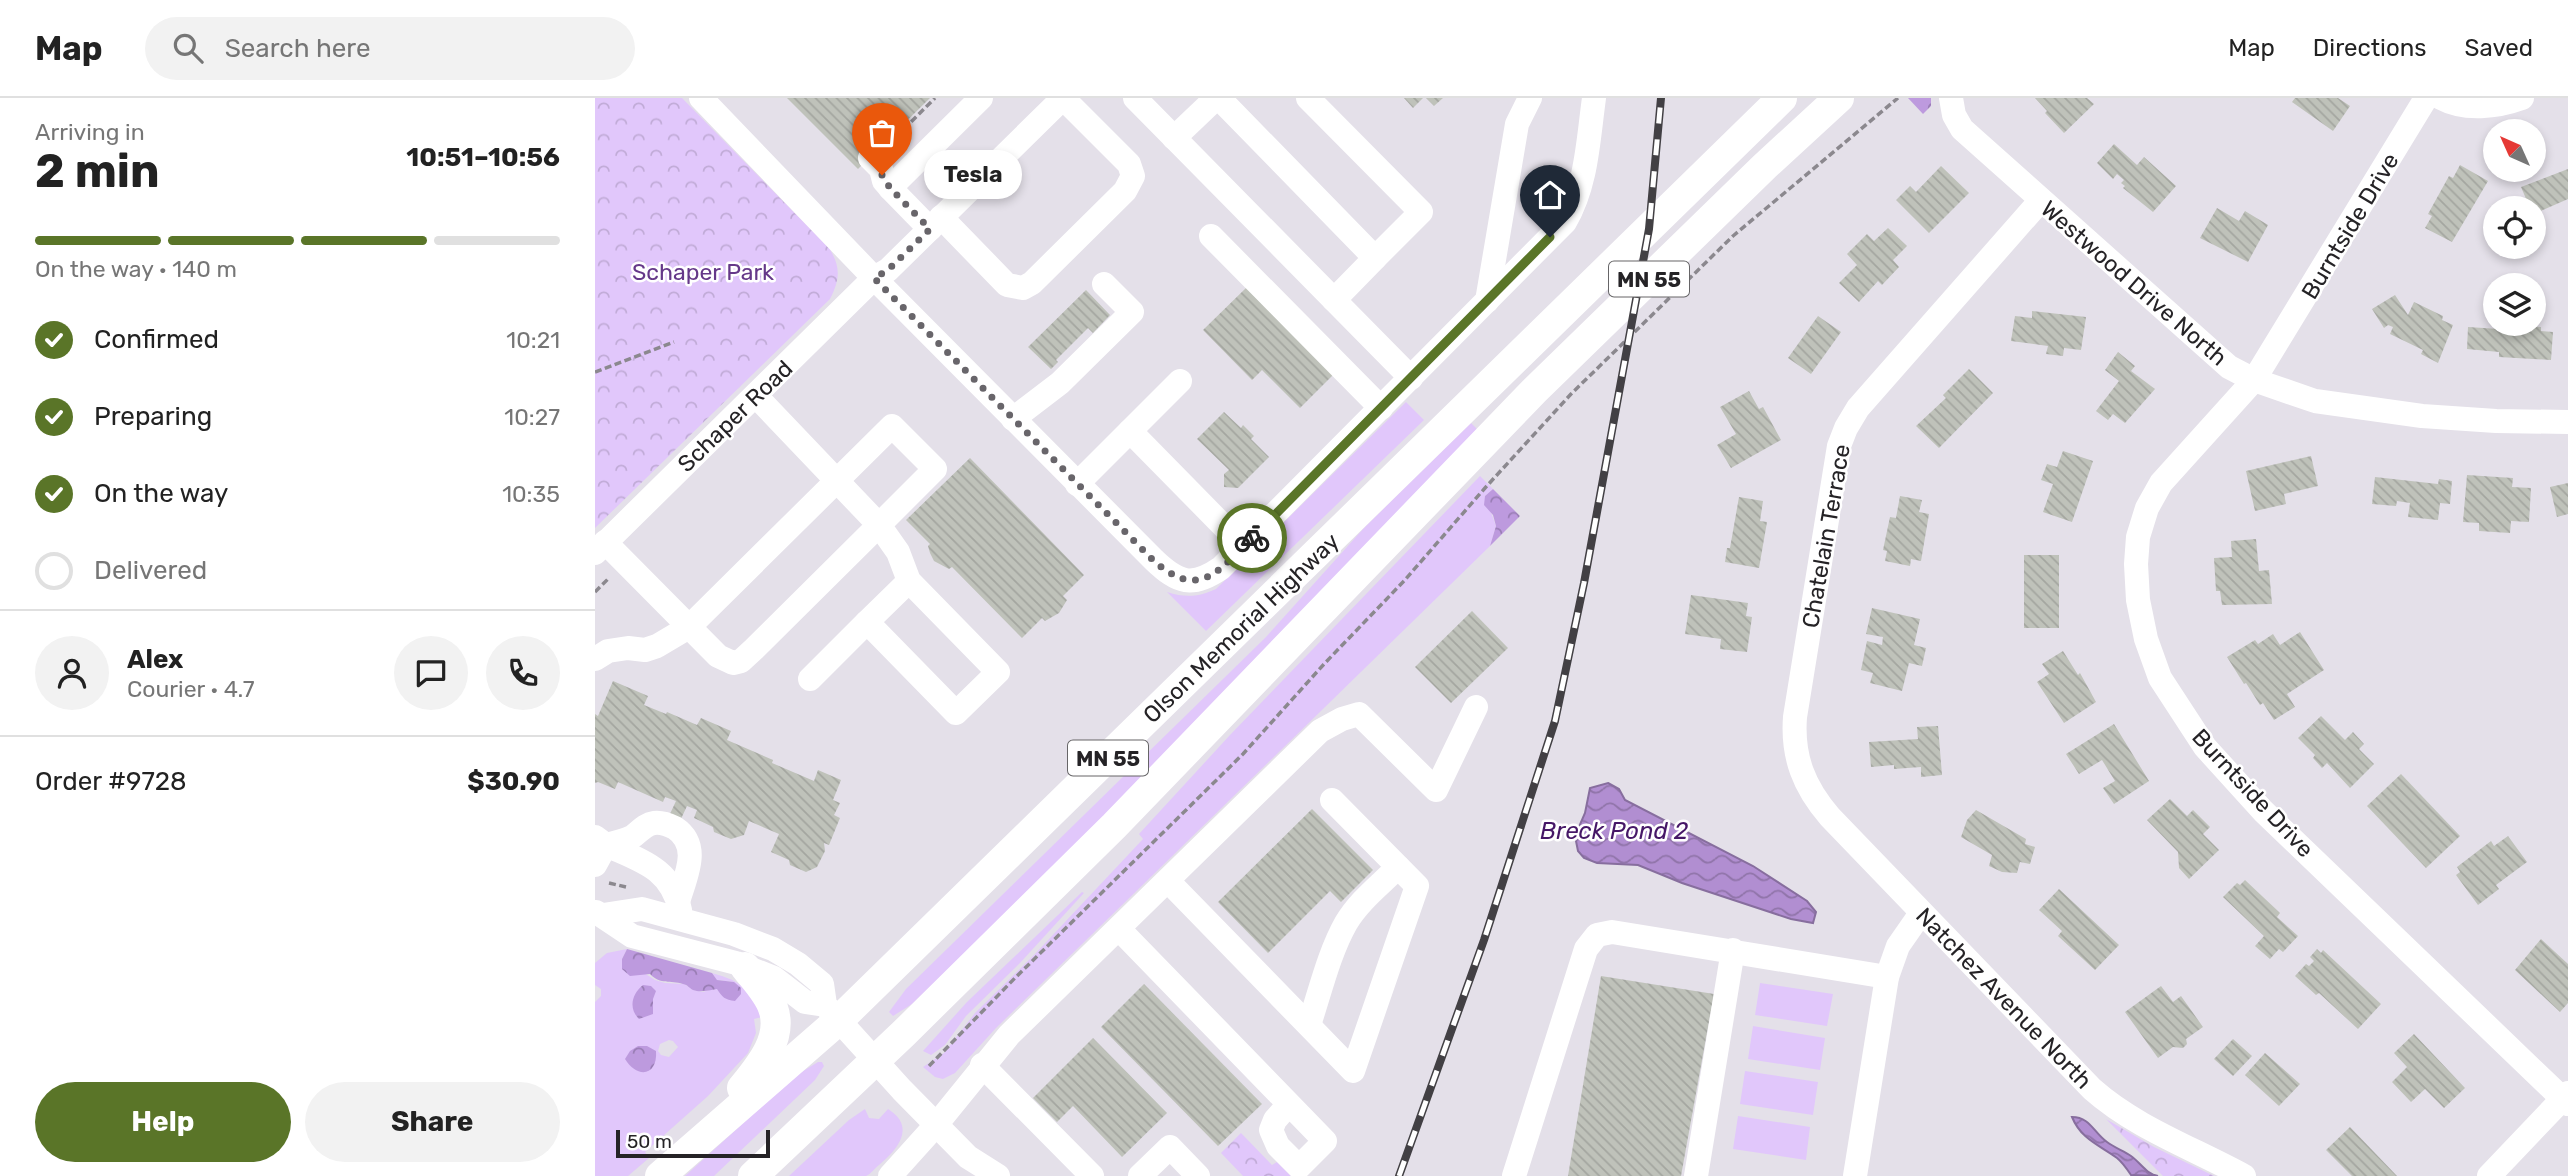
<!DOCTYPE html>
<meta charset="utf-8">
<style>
body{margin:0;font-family:Rubik,sans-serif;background:#f2f2f2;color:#222;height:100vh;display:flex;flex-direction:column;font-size:26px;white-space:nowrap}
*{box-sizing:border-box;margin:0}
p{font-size:23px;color:#767676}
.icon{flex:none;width:38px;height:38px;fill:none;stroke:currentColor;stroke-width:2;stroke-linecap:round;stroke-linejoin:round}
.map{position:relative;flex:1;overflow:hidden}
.drawer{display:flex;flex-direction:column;background:#fff;width:595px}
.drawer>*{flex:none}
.needle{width:46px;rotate:315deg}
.fabs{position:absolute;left:1888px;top:21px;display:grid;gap:14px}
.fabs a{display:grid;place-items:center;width:63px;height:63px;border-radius:50%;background:#fff;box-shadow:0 4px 10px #0003;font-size:35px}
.scale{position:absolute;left:21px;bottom:18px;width:154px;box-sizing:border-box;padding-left:7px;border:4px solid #252326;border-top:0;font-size:19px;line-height:24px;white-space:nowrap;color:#252326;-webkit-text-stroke:5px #fff;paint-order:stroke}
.pin{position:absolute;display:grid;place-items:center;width:60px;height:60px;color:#fff;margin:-72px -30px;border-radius:50% 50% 50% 0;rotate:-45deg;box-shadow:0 0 7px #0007}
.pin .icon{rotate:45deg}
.courier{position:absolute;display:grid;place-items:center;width:70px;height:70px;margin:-35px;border:5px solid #5a7528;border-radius:50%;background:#fff;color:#222;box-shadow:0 2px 9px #0007}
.bubble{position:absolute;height:49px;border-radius:24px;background:#fff;box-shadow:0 4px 10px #0003;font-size:23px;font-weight:700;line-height:49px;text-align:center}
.headline em{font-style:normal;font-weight:700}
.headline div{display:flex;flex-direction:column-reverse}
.headline{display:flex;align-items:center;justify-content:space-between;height:119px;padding:0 35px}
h1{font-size:46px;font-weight:700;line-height:52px}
.bar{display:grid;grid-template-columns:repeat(4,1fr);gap:10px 7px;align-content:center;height:84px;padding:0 35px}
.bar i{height:9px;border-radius:5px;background:#e0e0e0}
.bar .on{background:#5a7528}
.bar p{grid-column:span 4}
.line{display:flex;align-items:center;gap:18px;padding:0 35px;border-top:2px solid #e0e0e0}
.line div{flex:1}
.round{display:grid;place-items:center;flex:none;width:74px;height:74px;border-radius:37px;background:#f2f2f2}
ol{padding:0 35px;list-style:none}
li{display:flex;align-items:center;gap:21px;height:77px}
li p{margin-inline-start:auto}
li .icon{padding:7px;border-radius:50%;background:#5a7528;color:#fff;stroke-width:4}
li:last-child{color:#767676}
li i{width:38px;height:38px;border:4px solid #e0e0e0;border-radius:50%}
.primary-button{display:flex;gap:14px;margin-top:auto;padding:14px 35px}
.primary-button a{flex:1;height:80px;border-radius:42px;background:#5a7528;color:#fff;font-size:28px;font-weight:700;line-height:80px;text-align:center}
.primary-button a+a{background:#f2f2f2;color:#222}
header{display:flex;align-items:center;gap:42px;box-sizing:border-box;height:98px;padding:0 35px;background:#fff;border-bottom:2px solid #e0e0e0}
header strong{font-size:33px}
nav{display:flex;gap:38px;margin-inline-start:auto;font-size:24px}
.search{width:490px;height:63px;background:#f2f2f2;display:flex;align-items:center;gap:18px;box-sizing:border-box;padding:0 24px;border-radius:38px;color:#767676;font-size:26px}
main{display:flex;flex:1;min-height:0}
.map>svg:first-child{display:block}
.grass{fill:#e1c7fb;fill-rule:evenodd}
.forest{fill:url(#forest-crowns)}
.park{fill:url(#park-crowns)}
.water{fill:url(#water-waves);stroke:#876e9e;stroke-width:2}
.building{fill:url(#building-back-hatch)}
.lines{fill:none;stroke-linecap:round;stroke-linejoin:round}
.path{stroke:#8b888e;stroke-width:3.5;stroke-dasharray:7 3.5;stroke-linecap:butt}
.minor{stroke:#fff;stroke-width:24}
.major{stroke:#fff;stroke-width:30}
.rail-casing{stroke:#424044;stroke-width:8}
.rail{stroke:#fff;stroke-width:5;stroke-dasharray:16;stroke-linecap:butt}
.done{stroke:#68656a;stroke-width:7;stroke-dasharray:0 12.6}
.route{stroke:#5a7528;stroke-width:9}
.labels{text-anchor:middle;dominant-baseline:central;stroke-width:5;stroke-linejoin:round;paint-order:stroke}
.shield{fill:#fff;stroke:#666567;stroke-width:2}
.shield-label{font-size:21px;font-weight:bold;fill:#252326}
.street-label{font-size:23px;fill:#252326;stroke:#fff}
.park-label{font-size:23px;fill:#653889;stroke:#fff}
.water-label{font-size:24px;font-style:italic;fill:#461767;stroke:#fff}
</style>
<header>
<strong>Map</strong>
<div class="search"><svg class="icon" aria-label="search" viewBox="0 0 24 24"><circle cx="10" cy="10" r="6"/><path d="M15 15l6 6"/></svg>Search here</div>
<nav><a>Map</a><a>Directions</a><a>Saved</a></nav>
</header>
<main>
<section class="drawer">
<div class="headline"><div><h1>2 min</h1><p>Arriving in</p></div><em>10:51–10:56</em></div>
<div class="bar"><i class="on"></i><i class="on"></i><i class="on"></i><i></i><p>On the way · 140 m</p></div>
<ol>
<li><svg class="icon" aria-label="check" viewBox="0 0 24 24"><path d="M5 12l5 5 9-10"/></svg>Confirmed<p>10:21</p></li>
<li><svg class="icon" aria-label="check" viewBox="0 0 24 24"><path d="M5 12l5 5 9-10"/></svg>Preparing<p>10:27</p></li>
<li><svg class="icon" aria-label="check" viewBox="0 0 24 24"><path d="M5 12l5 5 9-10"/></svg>On the way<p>10:35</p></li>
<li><i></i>Delivered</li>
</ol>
<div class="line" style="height:126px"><a class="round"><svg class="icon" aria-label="person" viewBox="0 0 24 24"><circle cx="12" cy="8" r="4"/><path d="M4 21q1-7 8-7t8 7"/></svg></a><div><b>Alex</b><p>Courier · 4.7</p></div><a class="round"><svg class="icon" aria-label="chat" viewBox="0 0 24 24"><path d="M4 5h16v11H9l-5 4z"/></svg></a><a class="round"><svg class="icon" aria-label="phone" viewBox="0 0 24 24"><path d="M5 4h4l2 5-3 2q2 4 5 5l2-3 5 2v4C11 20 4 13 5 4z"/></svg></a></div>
<div class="line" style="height:91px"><div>Order #9728</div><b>$30.90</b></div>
<div class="primary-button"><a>Help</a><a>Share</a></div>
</section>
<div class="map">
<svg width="1973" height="1078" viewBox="0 0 1973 1078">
<defs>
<pattern id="forest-crowns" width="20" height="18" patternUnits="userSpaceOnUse" patternTransform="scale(1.75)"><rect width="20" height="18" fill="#bd9ade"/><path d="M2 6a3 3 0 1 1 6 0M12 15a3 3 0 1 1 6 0" fill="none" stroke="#997db4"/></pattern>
<pattern id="park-crowns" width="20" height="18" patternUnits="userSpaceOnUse" patternTransform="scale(1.75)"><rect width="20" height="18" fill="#e1c7fb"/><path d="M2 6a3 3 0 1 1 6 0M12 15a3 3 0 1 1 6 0" fill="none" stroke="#c1abd7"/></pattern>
<pattern id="water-waves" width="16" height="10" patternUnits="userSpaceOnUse" patternTransform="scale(1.75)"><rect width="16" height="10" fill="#b18ed1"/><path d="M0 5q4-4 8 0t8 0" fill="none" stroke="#9074a9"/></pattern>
<pattern id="building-back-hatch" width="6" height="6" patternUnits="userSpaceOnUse" patternTransform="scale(1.75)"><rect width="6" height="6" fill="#bfc2ba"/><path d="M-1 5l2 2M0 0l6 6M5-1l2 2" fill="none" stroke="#a4a6a0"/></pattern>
</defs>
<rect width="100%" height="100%" fill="#e4e0e9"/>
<g class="grass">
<path d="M811,304L829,322L611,533L572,494C591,500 603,499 621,491Z"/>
<path d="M876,325L882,331L473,755L317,906L298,918L294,914L311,891L671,539L769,430Z"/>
<path d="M885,378L898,391L890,398L901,428L895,448L401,930L360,975L348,981L340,979L328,969L349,955L380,915L439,857L548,741L544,736L635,637Z"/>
<path d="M487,794L489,795L425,865L371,918L350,947L336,957L328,953L372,904Z"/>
<path d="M32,851L27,861L60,882L70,885L89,886L99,892L108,894L139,884L122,882L117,875C149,884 152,890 167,919L159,921L161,935L153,955L113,998L50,1054L54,1060L33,1078H0V904L6,898V891L0,887V865L12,855ZM74,942L78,943L83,949L74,959L66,957L63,953L65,946Z"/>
<path d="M1165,885L1238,896L1232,928L1160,917Z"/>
<path d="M1158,928L1230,940L1225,972L1153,961Z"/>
<path d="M223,964H227L229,968L220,982L119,1078H90L200,978Z"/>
<path d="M1150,973L1223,984L1218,1017L1145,1006Z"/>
<path d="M270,1011L274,1020L284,1021L293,1011C322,1029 302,1052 284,1067C280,1070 275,1077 271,1078C262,1078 208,1078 194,1078L254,1022Z"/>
<path d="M1143,1018L1215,1029L1211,1062L1138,1051Z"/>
</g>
<g class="forest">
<path d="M1313,0H1336V8L1328,16Z"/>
<path d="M898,391L925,418L895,448L901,428L898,417L889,407L890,398Z"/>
<path d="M32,851L117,875L122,882L139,884L146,890V896L140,903C130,902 127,899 122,891C114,892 106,895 98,892C94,890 93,887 88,886C75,882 66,887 55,876L35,878L27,871V861Z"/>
<path d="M48,887L56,888L61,893L58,901V916L44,921C33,910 37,896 48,887Z"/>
<path d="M43,948H52L61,953C63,978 42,981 30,961L35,953Z"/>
</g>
<g class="park">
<path d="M0,0H87L234,150C246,169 245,181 235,201L0,430Z"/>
<path d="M1511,1021L1559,1049L1619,1078H1568Z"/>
<path d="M646,1035L677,1067L682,1064L696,1078H648L626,1055Z"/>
</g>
<g class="water">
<path d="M1013,685L1024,691L1030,702L1158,768L1212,803L1221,814L1218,825L1196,821L1087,785L1043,767L1002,765L989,760L983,753L980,738L990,715L995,690Z"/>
<path d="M1477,1019C1495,1019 1499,1035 1512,1044C1520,1050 1529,1053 1536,1058C1546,1065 1551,1076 1563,1078L1536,1077C1532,1071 1527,1064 1522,1060C1504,1047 1486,1041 1477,1019Z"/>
</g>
<g class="building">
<path d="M192,0H335L263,71Z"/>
<path d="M809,0H828L818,10Z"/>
<path d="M831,0H848L839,8Z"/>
<path d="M1440,0H1492L1499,6L1469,35L1450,15L1452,13Z"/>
<path d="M1700,0H1743L1755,8L1738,33L1697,4Z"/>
<path d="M1519,46L1542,67L1549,59L1581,88L1558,114L1528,90L1530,88L1526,85L1529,82L1522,76L1518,81L1502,65Z"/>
<path d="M1865,67L1893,83L1857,144L1830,130L1837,118L1833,116L1854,78L1858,80Z"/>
<path d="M1346,68L1374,95L1334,135L1301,102L1315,88L1321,94Z"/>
<path d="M1973,71V101L1939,116V110H1935L1926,89Z"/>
<path d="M1622,110L1644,123L1650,113L1673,127L1653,164L1605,140Z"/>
<path d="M1293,130L1312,148L1298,162L1304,169L1287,187L1283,183L1264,204L1244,185L1262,167L1252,156L1272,136L1279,143Z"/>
<path d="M652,189L738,277L705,310L667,272L657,282L608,232Z"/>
<path d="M491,192L515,217L498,235L493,230L461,262L463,264L456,271L433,249Z"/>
<path d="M1800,197L1813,217L1819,204L1848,218L1847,222L1858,227L1843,265L1826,256L1828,252L1795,236L1798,229L1793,227L1789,230L1777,211Z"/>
<path d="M1437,213L1491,219L1486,252L1469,250L1468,258L1451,256L1453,248L1416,243L1420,218L1437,220Z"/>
<path d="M1223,218L1246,234L1216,276L1193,260Z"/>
<path d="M1904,226L1946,229V233L1958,234L1956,262L1904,259V254L1872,251L1873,229L1904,231Z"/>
<path d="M1523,254L1540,268L1536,273L1560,291L1530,325L1518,316L1513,322L1501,313L1524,283L1510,272Z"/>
<path d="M1374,271L1398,295L1344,350L1321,328L1351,300L1348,297Z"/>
<path d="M1154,293L1164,311L1168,309L1186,342L1136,370L1122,347L1141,336L1125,309Z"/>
<path d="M629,314L646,330L648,327L659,338L656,341L674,359L643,390L629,389V376L634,372L602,341Z"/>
<path d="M1468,353L1498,363L1477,424L1448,414L1458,386L1446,382L1452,366L1462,369Z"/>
<path d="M1716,358L1723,388L1689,396L1691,406L1660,413L1651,373Z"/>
<path d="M375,360L489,477L468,498L472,502L464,515L450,523L447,520L427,540L357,469L354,471L339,463L335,455L333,448L335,446L311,422Z"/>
<path d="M1872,377L1918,380L1917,389L1936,390L1934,424L1916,423L1915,435L1884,433V425L1868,424Z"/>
<path d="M1780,379L1843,386L1844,381L1857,383L1855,406L1845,405L1843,422L1813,419L1815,405L1802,403L1801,408L1777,406Z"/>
<path d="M1973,385V416L1962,419L1955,389Z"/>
<path d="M1305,398L1327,402L1324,414L1334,416L1326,463L1316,461L1315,468L1290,463L1292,453L1288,452L1295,419L1301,420Z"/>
<path d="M1144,399L1168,403L1165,423L1172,424L1164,470L1130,464L1132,450H1135Z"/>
<path d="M1661,441L1664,473L1674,472L1677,506L1627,507L1625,493H1621L1619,460L1637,459L1636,443Z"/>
<rect x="1429" y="457" width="35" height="73"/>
<path d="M1096,497L1153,505L1151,518L1157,519L1152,554L1125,551L1126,541L1090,536Z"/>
<path d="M1277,510L1325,521L1319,547L1331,550L1327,568L1314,565L1307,593L1275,585L1278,575L1266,572L1272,543L1287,547L1288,539L1271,536Z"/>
<path d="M877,513L913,550L856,605L820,569Z"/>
<path d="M1705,534L1729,572L1692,596L1700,609L1679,622L1668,605L1665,607L1651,585L1649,586L1632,559L1660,542L1663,546L1678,536L1685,547Z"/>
<path d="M1468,553L1483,577L1485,575L1501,604L1469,625L1442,584L1454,576L1447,566Z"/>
<path d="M18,583L53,598L49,607L71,616L72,614L102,627L106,620L136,633L132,642L178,662L177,665L219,683L223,672L246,682L238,702L245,705L239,717L245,720L234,747L229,745L230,753L222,769L211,774L195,767L194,762L176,754L184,736L154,723L149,737L136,741L119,734L118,729L99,720L102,712L92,708L85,723L74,718L81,703L70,699L68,704L23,684L20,691L3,684L0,685V616L3,618Z"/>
<path d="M1726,618L1750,642L1758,634L1769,646L1764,651L1779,666L1755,690L1732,665L1727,670L1718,660L1720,657L1703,640Z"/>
<path d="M1519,626L1554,683L1519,706L1508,690L1520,683L1507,662L1484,676L1471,656Z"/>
<path d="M1343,628L1347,677L1326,679V669L1299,671V667L1276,669L1274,644L1323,641L1322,629Z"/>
<path d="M1806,676L1865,738L1831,770L1772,708Z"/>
<path d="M1575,701L1592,718L1598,712L1615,729L1608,736L1624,752L1594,781L1584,770L1583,754L1552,722Z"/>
<path d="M717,711L778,772L746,804L735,793L673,855L623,804Z"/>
<path d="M1381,712L1431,741L1430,746L1440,749L1435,766L1425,764L1422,775L1407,774L1394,768L1397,757L1366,739L1372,722Z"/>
<path d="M1913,738L1932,764L1901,787L1904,791L1883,807L1861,777L1865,774L1862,769L1896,743L1899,748Z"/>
<path d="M1650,782L1685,815L1682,819L1703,838L1688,854L1684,851L1675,861L1660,848L1669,838L1628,799L1642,785L1645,787Z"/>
<path d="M1464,791L1524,847L1500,872L1463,838L1467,833L1444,812Z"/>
<path d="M1946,841L1973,866V905L1965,914L1920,872Z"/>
<path d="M1722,851L1726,855L1728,852L1786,906L1763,931L1724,895L1721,897L1700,878L1711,866L1714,868L1719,863L1715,859Z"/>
<path d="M1006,878L1119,896L1086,1078H973Z"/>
<path d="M549,886L667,1006L623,1048L506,929Z"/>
<path d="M1566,888L1578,904L1586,898L1608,929L1591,941L1592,946L1588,950L1578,949L1563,960L1530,914Z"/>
<path d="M1819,936L1870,990L1849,1010L1830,991L1816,1004L1797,984L1812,969L1799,955Z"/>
<path d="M498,940L572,1015L527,1059L478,1008L462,1024L438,1000Z"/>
<path d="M1638,941L1657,958L1638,978L1619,961Z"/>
<path d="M1670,955L1705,986L1684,1008L1650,977Z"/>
<path d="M1755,1029L1802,1078H1757L1731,1052Z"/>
</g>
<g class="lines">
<g class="path">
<path d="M294,46L340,0"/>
<path d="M0,274L79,244"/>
<path d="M0,494L14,480"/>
<path d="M14,785L31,789"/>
<path d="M334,968L420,880L648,656L730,565L809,483L890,390L976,296L1138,138L1303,0"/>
</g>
<g class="minor">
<path d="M106,0L279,180L559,462C583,485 597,490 626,470L970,124C992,86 993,43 999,0"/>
<path d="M540,0L816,280"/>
<path d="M624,0L780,160L739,202"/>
<path d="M713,0L826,114L780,160"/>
<path d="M1356,0L1359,17L1367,31L1634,269L1659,282L1720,303L1827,318L1901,323L1973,324"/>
<path d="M1831,0L1659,282L1566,385L1552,410L1543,439L1541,466L1543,502L1551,541L1565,580L1610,649L1668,713L1973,1006"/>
<path d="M1846,0C1870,13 1902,9 1927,0"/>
<path d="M579,40L621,0"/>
<path d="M275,60L286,71L289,83L295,90"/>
<path d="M1446,102L1263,310L1251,330L1244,348L1200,619C1197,659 1209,689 1235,719L1497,991C1541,1030 1598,1050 1649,1078"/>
<path d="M346,119L412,187L428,190L437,185L530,93L538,78L534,66L468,0"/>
<path d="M335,131L295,90L386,0"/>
<path d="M616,138L786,310"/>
<path d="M892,203L922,26L935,0"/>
<path d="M418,321L465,285L537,214L509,186"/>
<path d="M535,333L648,448"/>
<path d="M482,386L585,283"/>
<path d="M10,444L123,558L138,565L146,563L159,551L284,427L161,298"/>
<path d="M0,455L279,180L293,172L468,0"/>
<path d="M0,561L13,553L33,550L50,552L62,548L94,529L297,328L340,371L284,427L303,454L314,483L403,574L361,615L272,524L314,483"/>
<path d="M215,581L272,524"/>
<path d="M0,739L11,747L0,767"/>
<path d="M11,747C20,745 28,743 37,739C44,734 50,726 59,725C66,724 74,727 80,730C107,748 90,779 83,804"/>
<path d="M11,747C46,763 76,770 85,812"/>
<path d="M573,783L758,973L822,788L737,702"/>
<path d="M1,814L37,838L141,865L179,880L210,904L230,907"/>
<path d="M8,817L47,811L139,836L178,851L203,866L227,886L230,907L307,992L373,1059L403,1078"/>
<path d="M524,831L730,1043L704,1069L683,1048L676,1032L680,1022L694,1006"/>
<path d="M714,927C725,894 734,855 751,825C764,803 785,787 803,769"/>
<path d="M387,967L497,1078"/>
<path d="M295,1078L341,1027L414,937L725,633L747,621L764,616L841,692L881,609"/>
<path d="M545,1078L575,1049L603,1078"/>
<path d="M919,1078L991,851L1002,837L1017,834L1292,879"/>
<path d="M1101,1078L1138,852"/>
<path d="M1260,1078L1292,879L1303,848L1326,815"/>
<path d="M1894,1078L1973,995"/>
</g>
<g class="major">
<path d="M147,990C164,969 189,940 178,910C173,895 160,882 150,869"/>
<path d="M65,1078L244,922L1187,0"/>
<path d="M158,1078L308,936L519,728L939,293L1170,68L1244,0"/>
</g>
<defs>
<path id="rail" d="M804,1078L889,842L960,623L989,485L1054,131L1066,0"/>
</defs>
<use href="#rail" class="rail-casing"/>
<use href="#rail" class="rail"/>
</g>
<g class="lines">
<path class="done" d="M287,77L295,90L335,131L293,172L279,180L558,462C604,503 622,474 657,440"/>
<path class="route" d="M657,440L955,139"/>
</g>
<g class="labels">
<g class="shield">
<rect x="1014" y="163.5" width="80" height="35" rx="5"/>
<rect x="473" y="642.5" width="80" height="35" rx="5"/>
</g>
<g class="shield-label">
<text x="1054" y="181">MN 55</text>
<text x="513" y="660">MN 55</text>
</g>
<g class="street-label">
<text transform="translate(1755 128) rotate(-59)">Burntside Drive</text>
<text transform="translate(1539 185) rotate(41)">Westwood Drive North</text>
<text transform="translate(140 318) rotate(-44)">Schaper Road</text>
<text transform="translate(1231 438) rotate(-80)">Chatelain Terrace</text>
<text transform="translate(646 530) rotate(-44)">Olson Memorial Highway</text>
<text transform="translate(1658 695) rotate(47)">Burntside Drive</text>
<text transform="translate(1409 900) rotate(46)">Natchez Avenue North</text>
</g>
<g class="park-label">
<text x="108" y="174">Schaper Park</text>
</g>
<g class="water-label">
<text x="1019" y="733">Breck Pond 2</text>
</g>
</g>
</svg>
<div class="fabs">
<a><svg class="needle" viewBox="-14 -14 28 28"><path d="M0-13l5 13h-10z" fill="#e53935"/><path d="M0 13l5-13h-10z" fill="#767676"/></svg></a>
<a><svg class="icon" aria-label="locate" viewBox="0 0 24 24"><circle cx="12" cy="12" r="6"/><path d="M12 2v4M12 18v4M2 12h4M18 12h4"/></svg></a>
<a><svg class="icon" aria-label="layers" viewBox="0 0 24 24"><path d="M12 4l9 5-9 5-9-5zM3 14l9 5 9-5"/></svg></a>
</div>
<div class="scale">50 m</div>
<div class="pin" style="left:287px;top:77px;background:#ea580c"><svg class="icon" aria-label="bag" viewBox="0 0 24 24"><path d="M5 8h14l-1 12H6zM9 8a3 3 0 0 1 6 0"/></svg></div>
<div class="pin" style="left:955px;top:139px;background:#1f2937"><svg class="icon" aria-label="home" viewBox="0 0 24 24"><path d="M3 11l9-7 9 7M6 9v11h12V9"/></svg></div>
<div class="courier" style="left:657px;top:440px"><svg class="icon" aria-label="bike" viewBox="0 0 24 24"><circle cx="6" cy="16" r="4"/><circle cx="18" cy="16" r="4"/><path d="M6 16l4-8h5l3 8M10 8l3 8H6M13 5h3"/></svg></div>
<div class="bubble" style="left:329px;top:52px;width:98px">Tesla</div>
</div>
</main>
